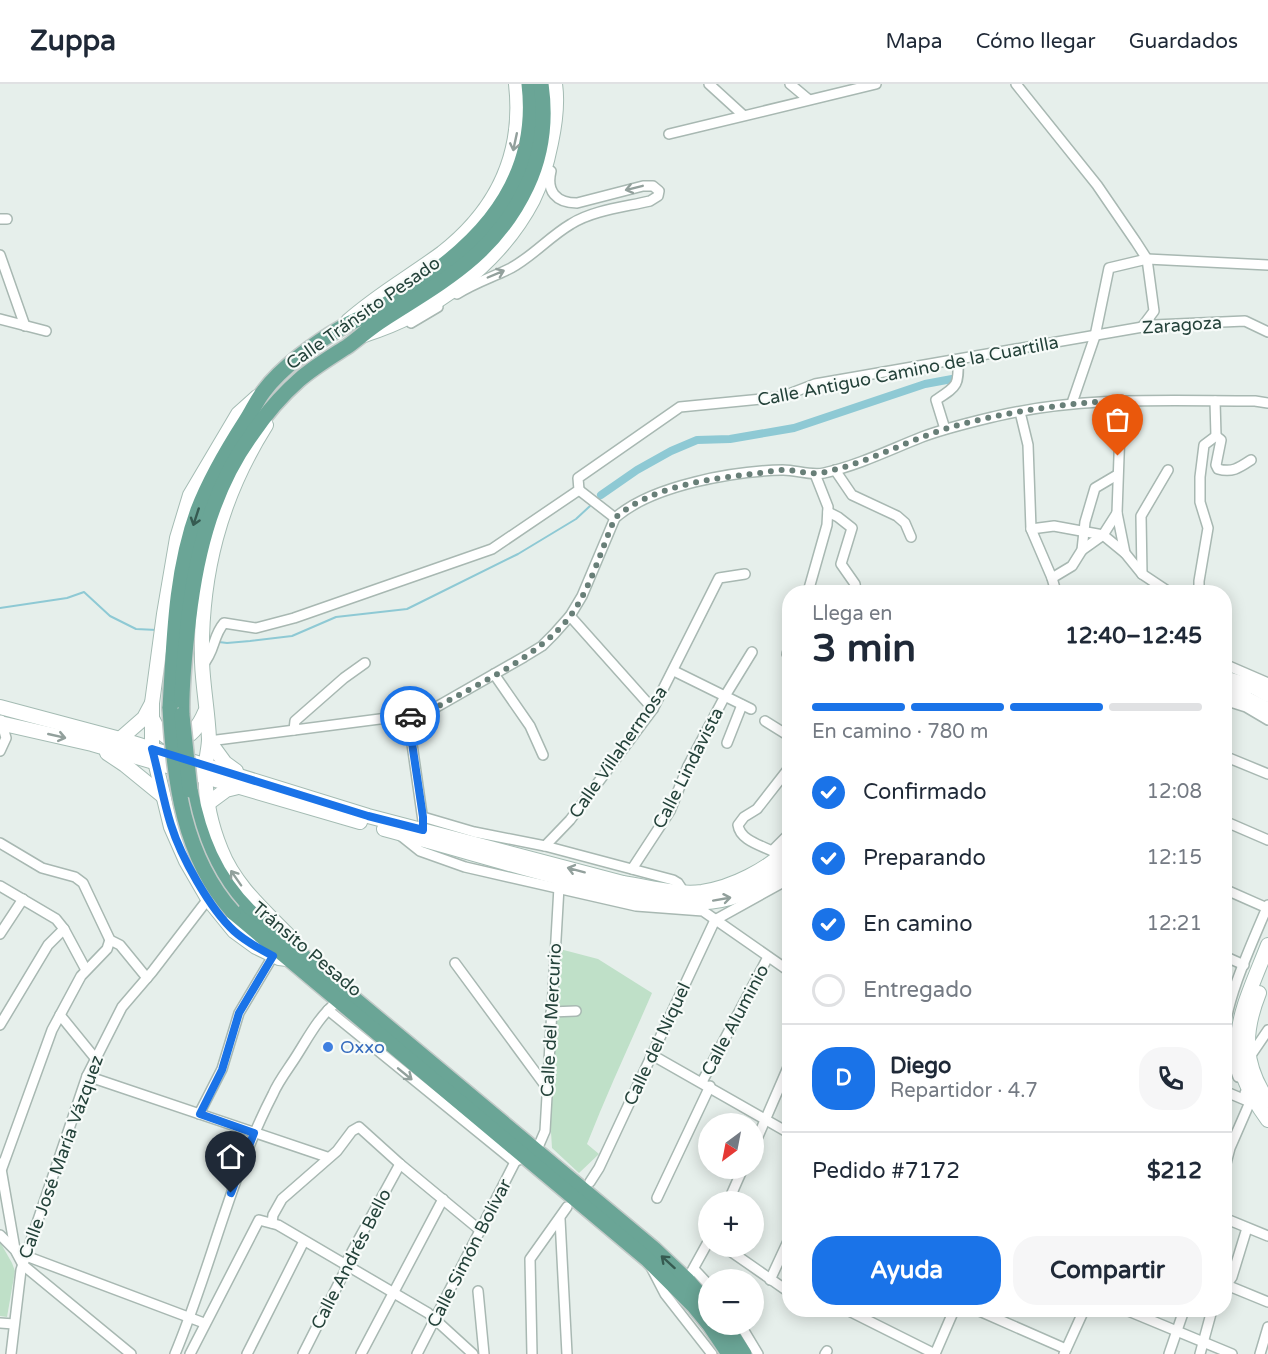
<!DOCTYPE html>
<html lang="es">
<meta charset="utf-8">
<style>
body{margin:0;font-family:"Varela Round",sans-serif;background:#f6f6f7;color:#1f2937;height:100vh;display:flex;flex-direction:column;font-size:22px;white-space:nowrap}
*{box-sizing:border-box;margin:0}
p{font-size:20px;color:#747a83}
.icon{flex:none;width:33px;height:33px;fill:none;stroke:currentColor;stroke-width:2;stroke-linecap:round;stroke-linejoin:round}
.map{position:relative;flex:1;overflow:hidden}
.side{position:absolute;left:782px;top:501px;width:450px;height:732px;display:flex;flex-direction:column;background:#fff;border-radius:24px;box-shadow:0 3px 15px #0003}
.side>*{flex:none}
.needle{width:39px;rotate:212deg}
.fabs{position:absolute;left:698px;top:1029px;display:grid;gap:12px}
.fabs a{display:grid;place-items:center;width:66px;height:66px;border-radius:50%;background:#fff;box-shadow:0 3px 15px #0003;font-size:30px}
.pin{position:absolute;display:grid;place-items:center;width:51px;height:51px;color:#fff;margin:-62px -26px;border-radius:50% 50% 50% 0;rotate:-45deg;box-shadow:0 0 6px #0007}
.pin .icon{rotate:45deg}
.courier{position:absolute;display:grid;place-items:center;width:60px;height:60px;margin:-30px;border:4px solid #1a73e8;border-radius:50%;background:#fff;color:#222;box-shadow:0 2px 8px #0007}
.head em{font-style:normal;font-weight:800}
.head div{display:flex;flex-direction:column-reverse}
.head{display:flex;align-items:center;justify-content:space-between;height:102px;padding:0 30px}
h1{font-size:39px;font-weight:800;line-height:45px}
.bar{display:grid;grid-template-columns:repeat(4,1fr);gap:9px 6px;align-content:center;height:72px;padding:0 30px}
.bar i{height:8px;border-radius:4px;background:#e0e1e3}
.bar .active{background:#1a73e8}
.bar p{grid-column:span 4}
.line{display:flex;align-items:center;gap:15px;padding:0 30px;border-top:2px solid #e0e1e3}
.line div{flex:1}
.round{display:grid;place-items:center;flex:none;width:63px;height:63px;border-radius:24px;background:#f6f6f7}
ol{padding:0 30px;list-style:none}
li{display:flex;align-items:center;gap:18px;height:66px}
li p{margin-inline-start:auto}
li .icon{padding:6px;border-radius:50%;background:#1a73e8;color:#fff;stroke-width:4}
li:last-child{color:#747a83}
li i{width:33px;height:33px;border:3px solid #e0e1e3;border-radius:50%}
.cta{display:flex;gap:12px;margin-top:auto;padding:12px 30px}
.cta a{flex:1;height:69px;border-radius:24px;background:#1a73e8;color:#fff;font-size:24px;font-weight:800;line-height:69px;text-align:center}
.cta a+a{background:#f6f6f7;color:#1f2937}
header{display:flex;align-items:center;gap:36px;box-sizing:border-box;height:84px;padding:0 30px;background:#fff;border-bottom:2px solid #e0e1e3}
header strong{font-size:28px}
nav{display:flex;gap:33px;margin-inline-start:auto;font-size:21px}
.map>svg:first-child{display:block}
.green{fill:#bfe0c8}
.lines{fill:none;stroke-linecap:round;stroke-linejoin:round}
.stream{stroke:#8ec9d4;stroke-width:2}
.canal{stroke:#8ec9d4;stroke-width:8}
.street-casing{stroke:#a8b8b2;stroke-width:12}
.secondary-casing{stroke:#a4bbb3;stroke-width:16}
.primary-casing{stroke:#c2cac8;stroke-width:18}
.street{stroke:#fff;stroke-width:9}
.secondary{stroke:#fff;stroke-width:14}
.primary{stroke:#6aa596;stroke-width:15}
.primary-bridge-casing{stroke:#c2cac8;stroke-width:18;stroke-linecap:butt}
.primary-bridge{stroke:#6aa596;stroke-width:15}
.oneway{stroke:#92a09c}
.oneway2{stroke:#365b51}
.done{stroke:#687f78;stroke-width:6;stroke-dasharray:0 10.8}
.route{stroke:#1a73e8;stroke-width:8}
.shop-dot{fill:#3f7fe0;stroke:#f7fbf9;stroke-width:2}
.labels{text-anchor:middle;dominant-baseline:central;stroke-width:4.5;stroke-linejoin:round;paint-order:stroke}
.street-label{font-size:18px;fill:#24423a;stroke:#f7fbf9}
.shop-label{font-size:18px;fill:#366cbe;stroke:#f7fbf9;text-anchor:start}
</style>
<header>
<strong>Zuppa</strong>
<nav><a>Mapa</a><a>Cómo llegar</a><a>Guardados</a></nav>
</header>
<div class="map">
<svg width="1268" height="1270" viewBox="0 0 1268 1270">
<rect width="100%" height="100%" fill="#e6efeb"/>
<g class="green">
<path d="M556,864L598,875L652,909C630,960 607,1009 587,1060L599,1070L579,1089L552,1064L550,1032Z"/>
<path d="M0,1158L12,1179L15,1187L7,1233L0,1232Z"/>
</g>
<g class="lines">
<g class="stream">
<path d="M0,524L67,514L84,508L110,532L136,545L157,546"/>
<path d="M219,558L227,559L250,557L292,552L336,533L407,525L518,470L576,435L590,422"/>
</g>
<path class="canal" d="M601,411L637,386L671,367L697,356L730,355L794,344L925,300L952,295"/>
<defs>
<g id="street">
<path d="M709,0L743,31"/>
<path d="M790,0L808,15"/>
<path d="M1016,0L1097,101L1136,158L1147,175L1154,227L1142,243"/>
<path d="M669,50L876,0"/>
<path d="M0,135H7"/>
<path d="M0,171L25,242"/>
<path d="M457,210C474,199 493,193 511,184C533,172 549,153 571,140C593,126 625,123 650,117L658,112L659,107L653,102H643L577,119C556,119 546,107 551,87"/>
<path d="M0,235L46,247"/>
<path d="M411,239L438,223"/>
<path d="M1121,316L1117,429L1125,469L1142,490L1169,508"/>
<path d="M1215,317L1216,352"/>
<path d="M1072,319L1095,252L1109,184L1147,175L1268,181"/>
<path d="M1020,328L1028,361L1031,445L1052,494L1056,508"/>
<path d="M945,345L936,316C957,302 959,302 958,277"/>
<path d="M835,386L852,411L897,432L905,439L911,453"/>
<path d="M579,406L615,434"/>
<path d="M828,428L838,433L852,444L841,480L855,500L856,507"/>
<path d="M1031,445L1054,442L1103,451L1125,469"/>
<path d="M1082,466L1103,451L1117,429"/>
<path d="M1142,490L1141,432L1168,386"/>
<path d="M1052,494L1072,482L1082,466L1085,438L1095,404L1117,391"/>
<path d="M808,508L827,441L828,423L815,390"/>
<path d="M1199,508V497L1208,444L1200,418V393L1204,361L1216,352L1221,356L1216,381L1218,385C1232,389 1239,384 1251,376"/>
<path d="M570,532L653,625"/>
<path d="M789,564L787,570L789,573"/>
<path d="M1224,580L1268,599"/>
<path d="M202,582C216,566 212,553 224,539L256,544L294,534L492,465L579,406L578,394L680,323L781,313L815,300L1154,241L1245,237L1268,248"/>
<path d="M674,587L751,625"/>
<path d="M494,590L530,642L543,671"/>
<path d="M1224,616L1246,623L1268,636"/>
<path d="M408,632L423,737"/>
<path d="M765,637L789,652"/>
<path d="M294,646L295,637L344,594L365,579"/>
<path d="M209,657L426,629L524,573L542,562L554,550L570,532L582,512L615,434C652,401 735,387 783,386C797,386 810,392 824,389C859,381 889,366 922,353C946,344 972,338 997,332C1083,312 1168,317 1255,317L1268,319"/>
<path d="M727,659L742,621"/>
<path d="M0,667L6,654L1,636"/>
<path d="M1224,672L1268,690"/>
<path d="M789,684L757,725L744,733L738,741C740,756 760,761 772,767L789,750"/>
<path d="M423,733L474,748L545,762L673,796L678,799L686,811"/>
<path d="M1224,737L1268,756"/>
<path d="M400,751L420,767L465,783L636,822L703,827L789,887"/>
<path d="M0,759L42,784L75,793L83,799L110,856L120,861L147,894"/>
<path d="M545,762L570,736L653,625L719,494L745,490"/>
<path d="M632,785L670,727L688,682L725,612L752,568"/>
<path d="M0,802L56,835L64,845L86,886"/>
<path d="M1224,805L1267,824"/>
<path d="M0,850L23,815"/>
<path d="M1224,872L1244,881"/>
<path d="M455,879L547,1004"/>
<path d="M328,926L515,1078"/>
<path d="M551,928L576,927"/>
<path d="M60,931L95,974"/>
<path d="M0,941L48,861L64,845"/>
<path d="M1224,952C1226,914 1253,857 1268,821"/>
<path d="M1224,953L1238,993"/>
<path d="M652,971L789,1049"/>
<path d="M1249,974L1268,946"/>
<path d="M87,992L327,1073"/>
<path d="M702,998L768,873"/>
<path d="M1224,1007L1250,1018L1251,1017"/>
<path d="M199,1030L222,985L239,929L273,872"/>
<path d="M753,1064L789,981"/>
<path d="M536,1068L545,1047L559,803"/>
<path d="M0,1079L15,1165"/>
<path d="M0,1083L2,1084L52,946L81,892L107,865L110,856"/>
<path d="M1224,1087L1230,1064L1250,1018L1245,1009"/>
<path d="M590,1098L599,1084L715,836L789,795"/>
<path d="M657,1114L710,1002"/>
<path d="M728,1118L743,1084"/>
<path d="M1224,1134L1268,1152"/>
<path d="M560,1135L567,1270"/>
<path d="M272,1139L273,1131L282,1115L337,1067L352,1047L359,1043L400,1080L481,1147"/>
<path d="M0,1151L15,1166L23,1181L131,1270"/>
<path d="M723,1162L789,1208"/>
<path d="M26,1172L204,1239"/>
<path d="M651,1183L665,1210L712,1270"/>
<path d="M694,1185L708,1200"/>
<path d="M687,1196L708,1158"/>
<path d="M770,1196L789,1155"/>
<path d="M1224,1200L1268,1218"/>
<path d="M1224,1204L1232,1193L1247,1144"/>
<path d="M478,1207L484,1270"/>
<path d="M847,1226L935,1270L954,1226"/>
<path d="M977,1226L1066,1265"/>
<path d="M1126,1226L1232,1270"/>
<path d="M0,1239L14,1240"/>
<path d="M740,1240L758,1270"/>
<path d="M11,1270L21,1186L87,992L122,923L152,888L208,815"/>
<path d="M175,1270C211,1184 230,1093 273,1010C279,996 289,984 297,971C309,952 320,931 338,917"/>
<path d="M190,1270L259,1136L278,1141L428,1229L473,1270"/>
<path d="M247,1270L304,1157"/>
<path d="M303,1270L347,1183V1177L400,1080"/>
<path d="M361,1270L443,1115"/>
<path d="M417,1270L515,1078L520,1075"/>
<path d="M532,1270L530,1175L567,1123"/>
<path d="M825,1270L827,1267"/>
<path d="M1064,1270L1084,1226"/>
<path d="M1169,1270L1184,1226"/>
<path d="M1200,1270L1212,1226"/>
<path d="M1260,1270L1268,1243"/>
</g>
<g id="secondary">
<path d="M348,237C377,211 411,192 442,169C497,126 524,70 516,0"/>
<path d="M364,251C432,230 499,181 533,116C542,98 547,79 551,59C555,40 558,20 555,0"/>
<path d="M257,313L238,330L190,411L177,454L164,530L152,619V665L171,743L186,777L208,815L234,847L256,863L279,874L287,875"/>
<path d="M266,341C220,414 200,491 202,578C203,604 208,629 209,655C209,664 206,673 206,682C204,711 210,739 221,766C235,802 265,827 291,854L294,859"/>
<path d="M1224,594L1254,603L1268,611"/>
<path d="M1224,607L1245,614L1268,626"/>
<path d="M0,623L120,655L368,732L623,799C649,803 676,811 702,808C734,803 765,786 789,765"/>
<path d="M153,636C169,669 193,657 205,628"/>
<path d="M0,639L92,660L360,738"/>
<path d="M120,655L144,634L152,619"/>
<path d="M209,657L225,679L236,687"/>
<path d="M107,669L125,681L163,712"/>
<path d="M207,720L226,706L238,703"/>
<path d="M384,745C444,761 504,779 564,795C613,808 680,828 730,814C751,808 773,794 789,780"/>
<path d="M1268,861C1240,932 1217,967 1268,1036"/>
<path d="M1259,909C1243,949 1243,980 1268,1017"/>
</g>
<g id="primary">
<path d="M170,624C174,557 175,489 198,426C210,395 227,366 245,338C252,328 256,317 264,307C281,284 316,258 341,244C352,237 365,233 377,226C464,175 542,110 529,0"/>
<path d="M182,631C181,604 184,577 187,550C194,479 209,409 252,350C265,331 282,311 299,296C314,283 331,273 348,262C360,253 371,243 384,235C445,196 495,170 527,102C542,70 546,34 541,0"/>
<path d="M190,706C199,753 215,793 249,827L654,1165L687,1196L708,1220"/>
<path d="M233,828L647,1175L694,1222L708,1239"/>
<path d="M709,1240L729,1270"/>
<path d="M725,1240L744,1270"/>
</g>
</defs>
<use href="#street" class="street-casing"/>
<use href="#secondary" class="secondary-casing"/>
<use href="#primary" class="primary-casing"/>
<use href="#street" class="street"/>
<use href="#secondary" class="secondary"/>
<use href="#primary" class="primary"/>
<defs>
<g id="primary-bridge">
<path d="M170,624C174,696 183,772 233,828"/>
<path d="M182,631L190,706"/>
</g>
</defs>
<use href="#primary-bridge" class="primary-bridge-casing"/>
<use href="#primary-bridge" class="primary-bridge"/>
</g>
<defs><path id="oneway-shaft" d="M-6 0H5M1.5-3L5.5 0L1.5 3" fill="none" stroke-width="1.6" stroke-linecap="round" stroke-linejoin="round" transform="scale(1.5)"/></defs>
<g class="oneway">
<use href="#oneway-shaft" transform="translate(515 58) rotate(102)"/>
<use href="#oneway-shaft" transform="translate(634 104) rotate(166)"/>
<use href="#oneway-shaft" transform="translate(496 190) rotate(-23)"/>
<use href="#oneway-shaft" transform="translate(57 652) rotate(13)"/>
<use href="#oneway-shaft" transform="translate(576 786) rotate(-165)"/>
<use href="#oneway-shaft" transform="translate(236 794) rotate(-125)"/>
<use href="#oneway-shaft" transform="translate(722 815) rotate(-10)"/>
<use href="#oneway-shaft" transform="translate(405 990) rotate(39)"/>
</g>
<g class="oneway2">
<use href="#oneway-shaft" transform="translate(196 433) rotate(108)"/>
<use href="#oneway-shaft" transform="translate(668 1178) rotate(-138)"/>
</g>
<g class="lines">
<path class="done" d="M410,632L426,629C473,602 539,574 571,531C591,503 601,466 615,434C650,403 707,395 752,390C763,389 774,386 784,386C798,386 811,392 825,388C867,379 904,358 945,345C1002,328 1061,320 1121,316L1118,372"/>
<path class="route" d="M231,1109L254,1049L200,1030L222,986L239,929L273,872C260,865 246,858 234,847C210,825 181,773 171,741C163,716 159,690 152,665L368,732L423,746V733L408,632H410"/>
</g>
<circle class="shop-dot" cx="328" cy="963" r="6"/>
<g class="labels">
<g class="street-label">
<text transform="translate(363 229) rotate(-35)">Calle Tránsito Pesado</text>
<text transform="translate(1182 241) rotate(-4)">Zaragoza</text>
<text transform="translate(908 287) rotate(-11)">Calle Antiguo Camino de la Cuartilla</text>
<text transform="translate(618 668) rotate(-55)">Calle Villahermosa</text>
<text transform="translate(688 684) rotate(-63)">Calle Lindavista</text>
<text transform="translate(307 865) rotate(40)">Tránsito Pesado</text>
<text transform="translate(551 936) rotate(-87)">Calle del Mercurio</text>
<text transform="translate(735 936) rotate(-62)">Calle Aluminio</text>
<text transform="translate(657 960) rotate(-65)">Calle del Níquel</text>
<text transform="translate(61 1073) rotate(-70)">Calle José María Vázquez</text>
<text transform="translate(469 1169) rotate(-63)">Calle Simón Bolívar</text>
<text transform="translate(351 1175) rotate(-63)">Calle Andrés Bello</text>
</g>
<g class="shop-label">
<text x="340" y="963">Oxxo</text>
</g>
</g>
</svg>
<div class="fabs">
<a><svg class="needle" viewBox="-14 -14 28 28"><path d="M0-13l5 13h-10z" fill="#e53935"/><path d="M0 13l5-13h-10z" fill="#747a83"/></svg></a>
<a>+</a>
<a>−</a>
</div>
<div class="pin" style="left:1118px;top:372px;background:#ea580c"><svg class="icon" aria-label="bag" viewBox="0 0 24 24"><path d="M5 8h14l-1 12H6zM9 8a3 3 0 0 1 6 0"/></svg></div>
<div class="pin" style="left:231px;top:1109px;background:#1f2937"><svg class="icon" aria-label="home" viewBox="0 0 24 24"><path d="M3 11l9-7 9 7M6 9v11h12V9"/></svg></div>
<div class="courier" style="left:410px;top:632px"><svg class="icon" aria-label="car" viewBox="0 0 24 24"><path d="M5 17H2v-5l4-1 3-4h7l3 4 3 1v5h-3M9 17h6M6 11h13"/><circle cx="7" cy="17" r="2"/><circle cx="17" cy="17" r="2"/></svg></div>
<section class="side">
<div class="head"><div><h1>3 min</h1><p>Llega en</p></div><em>12:40–12:45</em></div>
<div class="bar"><i class="active"></i><i class="active"></i><i class="active"></i><i></i><p>En camino · 780 m</p></div>
<ol>
<li><svg class="icon" aria-label="check" viewBox="0 0 24 24"><path d="M5 12l5 5 9-10"/></svg>Confirmado<p>12:08</p></li>
<li><svg class="icon" aria-label="check" viewBox="0 0 24 24"><path d="M5 12l5 5 9-10"/></svg>Preparando<p>12:15</p></li>
<li><svg class="icon" aria-label="check" viewBox="0 0 24 24"><path d="M5 12l5 5 9-10"/></svg>En camino<p>12:21</p></li>
<li><i></i>Entregado</li>
</ol>
<div class="line" style="height:108px"><b class="round" style="background:#1a73e8;color:#fff">D</b><div><b>Diego</b><p>Repartidor · 4.7</p></div><a class="round"><svg class="icon" aria-label="phone" viewBox="0 0 24 24"><path d="M5 4h4l2 5-3 2q2 4 5 5l2-3 5 2v4C11 20 4 13 5 4z"/></svg></a></div>
<div class="line" style="height:78px"><div>Pedido #7172</div><b>$212</b></div>
<div class="cta"><a>Ayuda</a><a>Compartir</a></div>
</section>
</div>
